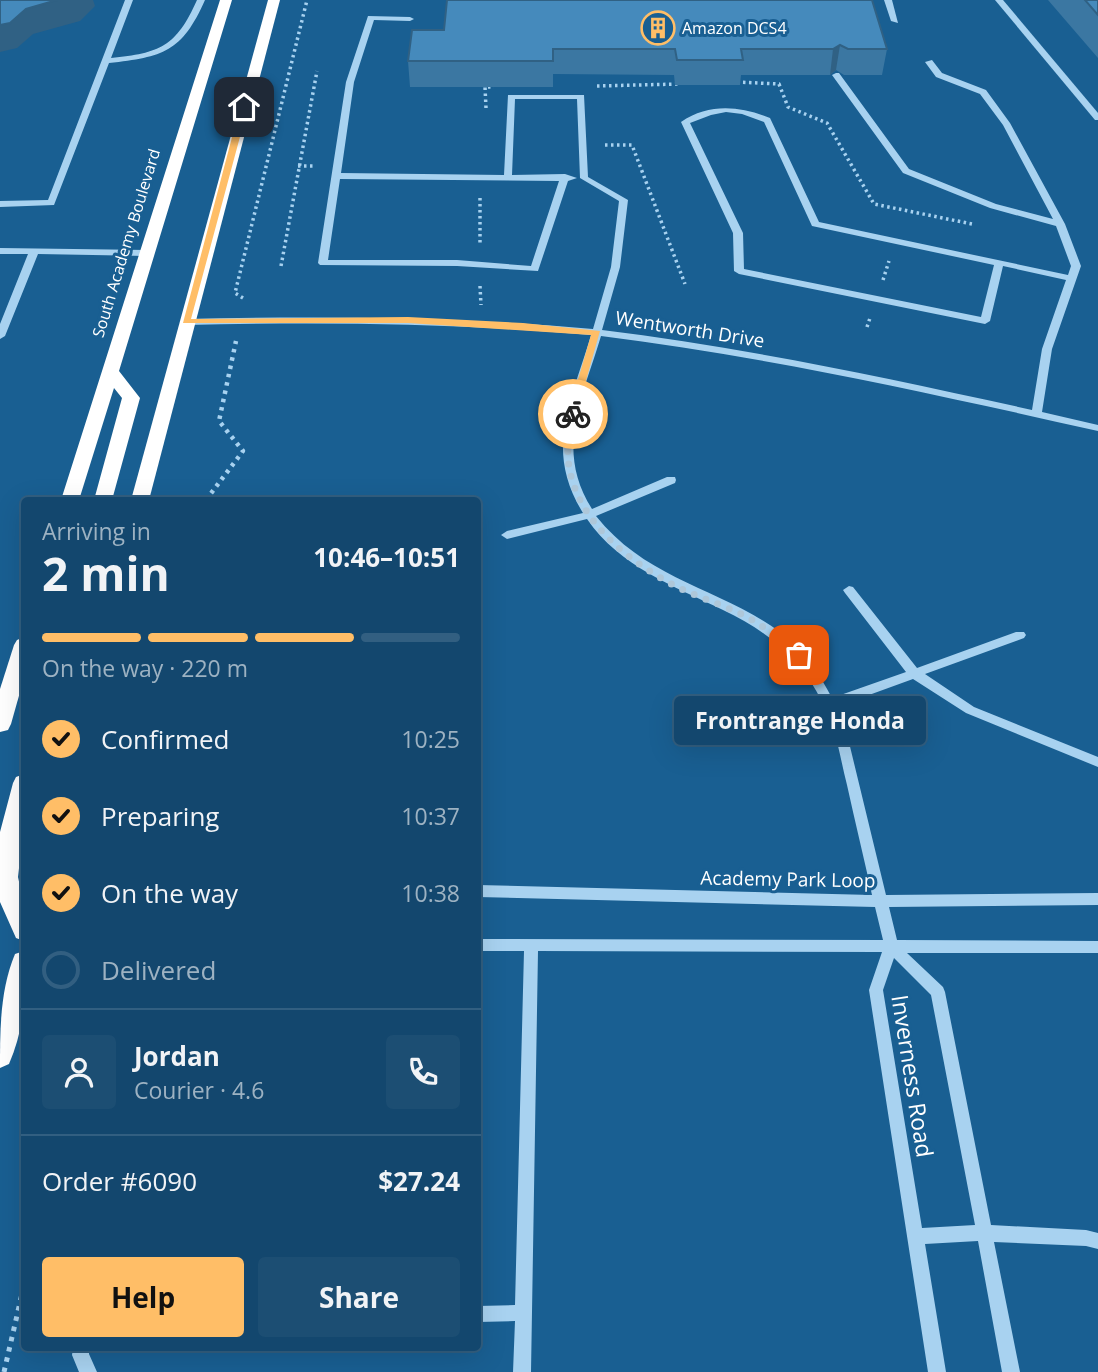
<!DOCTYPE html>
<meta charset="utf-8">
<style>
body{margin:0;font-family:"Open Sans",sans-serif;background:#1c4e73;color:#f1f3f6;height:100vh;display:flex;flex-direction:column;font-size:26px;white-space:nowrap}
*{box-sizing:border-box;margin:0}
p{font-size:23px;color:#9db2c2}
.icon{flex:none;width:38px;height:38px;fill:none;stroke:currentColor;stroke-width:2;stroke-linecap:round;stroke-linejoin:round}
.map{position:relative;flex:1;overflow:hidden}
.details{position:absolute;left:21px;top:497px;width:460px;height:854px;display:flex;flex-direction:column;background:#13476e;border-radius:7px;box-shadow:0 7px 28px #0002,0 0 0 2px #325f81}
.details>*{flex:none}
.pin{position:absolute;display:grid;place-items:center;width:60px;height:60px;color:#fff;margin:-30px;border-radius:14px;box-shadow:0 4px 10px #0006}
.courier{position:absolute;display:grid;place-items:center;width:70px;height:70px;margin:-35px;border:5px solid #ffbe67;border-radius:50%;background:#fff;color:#222;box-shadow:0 2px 9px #0007}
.bubble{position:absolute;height:49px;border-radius:7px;background:#13476e;box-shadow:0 7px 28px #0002,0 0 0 2px #325f81;font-size:23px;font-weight:700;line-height:49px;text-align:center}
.overview em{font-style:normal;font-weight:700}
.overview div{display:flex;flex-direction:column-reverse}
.overview{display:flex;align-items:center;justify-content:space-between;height:119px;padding:0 21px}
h1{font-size:46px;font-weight:700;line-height:52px}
.bar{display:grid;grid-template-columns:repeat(4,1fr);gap:10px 7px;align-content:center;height:84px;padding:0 21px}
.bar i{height:9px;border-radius:5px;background:#325f81}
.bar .selected{background:#ffbe67}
.bar p{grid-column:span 4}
.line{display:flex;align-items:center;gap:18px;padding:0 21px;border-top:2px solid #325f81}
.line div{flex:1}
.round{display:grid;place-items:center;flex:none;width:74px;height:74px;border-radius:7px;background:#1c4e73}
ol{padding:0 21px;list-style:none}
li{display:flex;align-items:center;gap:21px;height:77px}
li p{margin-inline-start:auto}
li .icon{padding:7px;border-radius:50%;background:#ffbe67;color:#111;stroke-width:4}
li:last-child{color:#9db2c2}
li i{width:38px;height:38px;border:4px solid #325f81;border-radius:50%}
.button{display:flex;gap:14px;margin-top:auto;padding:14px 21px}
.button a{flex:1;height:80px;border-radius:7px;background:#ffbe67;color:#111;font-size:28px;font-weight:700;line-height:80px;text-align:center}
.button a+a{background:#1c4e73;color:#f1f3f6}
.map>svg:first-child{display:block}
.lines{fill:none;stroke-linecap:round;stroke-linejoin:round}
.path-far2{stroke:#a8d2f0;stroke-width:3.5;stroke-dasharray:2.5 3.5;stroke-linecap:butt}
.path-far1{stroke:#a8d2f0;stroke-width:4.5;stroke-dasharray:3.5 5;stroke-linecap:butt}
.path{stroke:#a8d2f0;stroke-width:5;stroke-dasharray:4.5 6;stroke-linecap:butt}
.minor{fill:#a8d2f0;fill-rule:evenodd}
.highway{fill:#fff;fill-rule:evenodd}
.wall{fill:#3b77a2}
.shaded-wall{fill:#306184}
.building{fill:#458abc;stroke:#306184;stroke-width:2}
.route{fill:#ffbe67}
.done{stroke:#aec7d9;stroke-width:7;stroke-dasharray:0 12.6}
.labels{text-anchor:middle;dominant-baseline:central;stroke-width:6;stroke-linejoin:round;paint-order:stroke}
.far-poi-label{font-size:16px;fill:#fff;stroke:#195f92;text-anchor:start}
.far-street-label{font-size:16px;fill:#fff;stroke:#195f92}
.street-label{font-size:19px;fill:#fff;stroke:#195f92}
.near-street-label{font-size:23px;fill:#fff;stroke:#195f92}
</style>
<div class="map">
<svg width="1098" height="1372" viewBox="0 0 1098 1372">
<rect width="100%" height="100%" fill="#195f92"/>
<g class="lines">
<g class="path-far2">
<path d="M737,82L779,84L788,107L827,123L874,204L972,224"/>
<path d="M597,86L679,84"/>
<path d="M486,108L485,87H494"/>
<path d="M605,145H632L685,284"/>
<path d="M298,166H315"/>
<path d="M480,198V246"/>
<path d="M281,266L317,71"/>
<path d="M883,280L889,261"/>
<path d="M480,286L481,305"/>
<path d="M243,298L235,293L307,0"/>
<path d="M867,327L870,318"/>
</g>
<path class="path-far1" d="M206,500L243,451L219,421L236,341"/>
<path class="path" d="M4,1372L24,1285"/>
<g class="minor">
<path d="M125,0H133L111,58C160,53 176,47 197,0H205C182,52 163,57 109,63L54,205L0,207V201L48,200Z"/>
<path d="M884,0H892L898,23L891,21Z"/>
<path d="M995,0H1003L1098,113V120H1095Z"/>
<path d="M368,16L410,17L414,19L410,21L374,20L354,82L341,173L504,175L508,95H584L588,177L628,200L620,267L602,330C747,348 889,378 1032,410L1042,349L1066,280L1003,266L990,321L985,324L739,274L734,271L733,233L681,122C709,103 740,106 770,118L819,222L1068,275L1071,266L1056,226L990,208L903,173L832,75L836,73H839L909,169L996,204L1053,219L1003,125L980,94L936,77L925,62L932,60L942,73L986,90L1010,123L1065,224L1081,266L1052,349L1042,412L1098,425V431C933,394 769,357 601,336C583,397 554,449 592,509L667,477H675L676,480L675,483L596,516C647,580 718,587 780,632C803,649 819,673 832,698L906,672L845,593L843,590L849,586L853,587L917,668L1016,632H1024L1026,635L1024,638L925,674L974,707L1098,757V767L966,713L913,679L836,707L846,730L886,895L1098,893V905L889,907L897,940L1098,941V953H907L943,987L945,992L991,1225L1086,1230L1098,1233V1249L1086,1246L994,1242L1020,1372H1002L978,1241L925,1244L946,1372H928L869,990L882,952L538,951L531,1372H513L515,1321L478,1322V1306L515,1305L524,951H478V939L883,940L875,907L478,897V885L872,895C864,858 855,822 847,785C842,766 839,746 833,728C813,670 778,636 723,610C674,586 620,567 587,519L507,539L501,535L507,531L583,513C543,448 572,401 591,335C456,323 321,322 186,325L181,322L186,319C322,316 457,317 593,329L611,267L619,201L580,178L577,99H515L512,175L565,174L577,178L568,181L538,271L457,266L320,265L318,263L346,82ZM726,112L742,114L764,122L812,226L994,265L981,317L744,269L743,233L690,123L711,115ZM340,179L559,181L531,266L457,260H328ZM894,958L931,995L975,1225L922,1228L883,990Z"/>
<path d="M0,248L147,250L152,253L147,256L38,254L5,336L0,339V324L28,254H0Z"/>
<path d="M73,1348H89V1354L97,1372H79L72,1355Z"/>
</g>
<g class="highway">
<path d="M220,0H232L119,371L140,398L112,500H94L122,398L114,388L79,500H61Z"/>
<path d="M268,0H280L149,500H131Z"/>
<path d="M24,637V678L11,724L8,730L0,732V689L14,645L17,640Z"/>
<path d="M24,774V824L18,877L24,905V941L16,938L0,902V832L13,783L16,777Z"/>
<path d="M24,951C28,988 24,1030 9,1064L0,1068C0,1029 0,990 15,954Z"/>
</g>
</g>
<g class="wall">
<path d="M447,0L887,49L882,75H844L836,70L830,75H741L740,85H675L674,75L553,74V87H410L408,61L444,30Z"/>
<path d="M1048,0H1098V58Z"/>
</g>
<g class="shaded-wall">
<path d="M57,0H93L95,6L80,21L33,34L17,48L0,52V25L26,9Z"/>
<path d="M840,45L836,70L830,75L833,49Z"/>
</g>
<g class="building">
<path d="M0,0H57L26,9L10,23L0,25Z"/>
<path d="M447,0H872L887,49H848L840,45L833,49H741L743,60H677L675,49H553V61H408L412,30H444Z"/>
<path d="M1085,0H1098V15Z"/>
</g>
<path class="route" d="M244,105L248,107L191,319L408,317L523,323L600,331L576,416L568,414L591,335L408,323H183L240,107Z"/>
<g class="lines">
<path class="done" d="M573,414C549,496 611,552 677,587C700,598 724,605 747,617C766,627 782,641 799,655"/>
</g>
<defs>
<symbol id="building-ring" viewBox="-11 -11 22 22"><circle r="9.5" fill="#195f92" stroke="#ffbe67" stroke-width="1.5"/><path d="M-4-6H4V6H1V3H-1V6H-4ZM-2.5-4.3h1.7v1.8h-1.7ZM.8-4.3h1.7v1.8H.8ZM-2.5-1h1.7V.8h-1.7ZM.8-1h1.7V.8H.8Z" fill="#ffbe67"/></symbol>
</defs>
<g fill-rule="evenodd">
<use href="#building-ring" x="639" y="9" width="38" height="38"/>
</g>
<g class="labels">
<g class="far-poi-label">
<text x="682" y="28">Amazon DCS4</text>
</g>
<g class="far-street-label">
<text transform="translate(126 243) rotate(-73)">South Academy Boulevard</text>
</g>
<g class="street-label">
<text transform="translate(690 329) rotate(9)">Wentworth Drive</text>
<text transform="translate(788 879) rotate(1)">Academy Park Loop</text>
</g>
<g class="near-street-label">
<text transform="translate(913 1076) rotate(81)">Inverness Road</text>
</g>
</g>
</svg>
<div class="pin" style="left:799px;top:655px;background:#ea580c"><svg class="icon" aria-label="bag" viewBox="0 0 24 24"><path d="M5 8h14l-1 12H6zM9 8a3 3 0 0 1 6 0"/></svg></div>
<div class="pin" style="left:244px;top:107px;background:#1f2937"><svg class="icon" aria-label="home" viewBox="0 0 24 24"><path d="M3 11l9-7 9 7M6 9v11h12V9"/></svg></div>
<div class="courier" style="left:573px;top:414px"><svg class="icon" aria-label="bike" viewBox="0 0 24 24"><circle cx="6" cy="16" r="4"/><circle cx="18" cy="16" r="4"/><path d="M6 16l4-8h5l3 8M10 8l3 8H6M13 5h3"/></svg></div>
<div class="bubble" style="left:674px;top:696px;width:252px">Frontrange Honda</div>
<section class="details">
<div class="overview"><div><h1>2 min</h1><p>Arriving in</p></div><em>10:46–10:51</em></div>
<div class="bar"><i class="selected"></i><i class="selected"></i><i class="selected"></i><i></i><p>On the way · 220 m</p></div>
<ol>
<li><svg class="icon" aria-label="check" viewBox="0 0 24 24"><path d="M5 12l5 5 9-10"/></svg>Confirmed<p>10:25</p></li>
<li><svg class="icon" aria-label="check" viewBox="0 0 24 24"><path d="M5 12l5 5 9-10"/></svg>Preparing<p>10:37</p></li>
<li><svg class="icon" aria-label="check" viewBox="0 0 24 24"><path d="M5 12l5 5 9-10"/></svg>On the way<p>10:38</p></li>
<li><i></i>Delivered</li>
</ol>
<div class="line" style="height:126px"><a class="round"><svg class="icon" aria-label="person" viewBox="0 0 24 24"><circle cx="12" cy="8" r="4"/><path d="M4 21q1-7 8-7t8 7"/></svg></a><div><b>Jordan</b><p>Courier · 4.6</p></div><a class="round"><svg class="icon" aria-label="phone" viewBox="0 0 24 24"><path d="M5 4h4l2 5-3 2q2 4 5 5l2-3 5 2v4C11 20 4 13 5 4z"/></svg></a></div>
<div class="line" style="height:91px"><div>Order #6090</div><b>$27.24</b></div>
<div class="button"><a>Help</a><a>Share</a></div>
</section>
</div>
